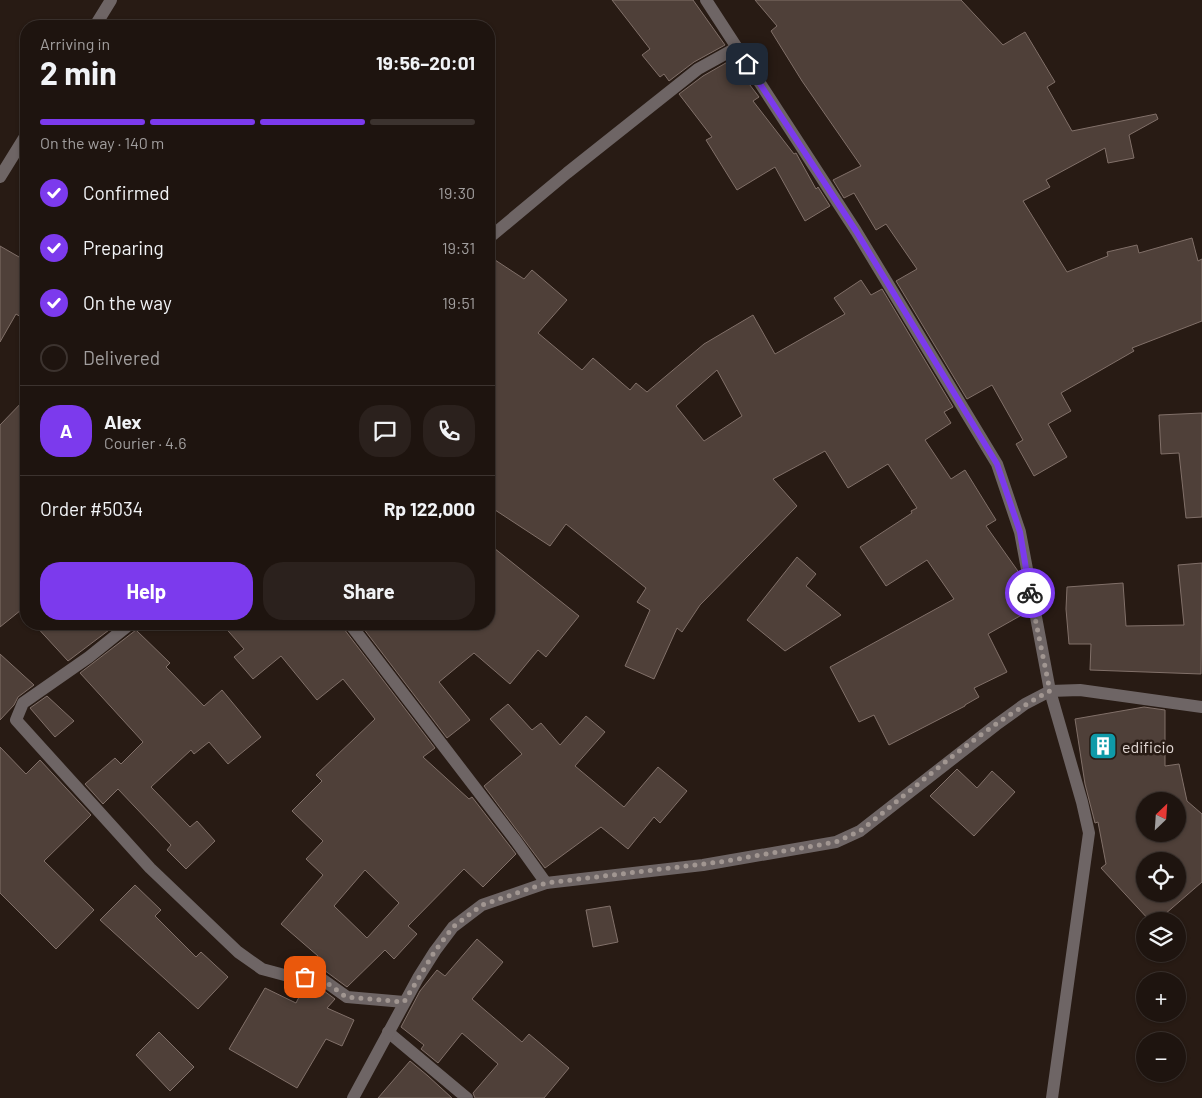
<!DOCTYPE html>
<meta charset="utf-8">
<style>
body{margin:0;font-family:Barlow,sans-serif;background:#2b211d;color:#f1f3f6;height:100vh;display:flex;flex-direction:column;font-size:19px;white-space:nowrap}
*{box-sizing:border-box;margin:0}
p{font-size:16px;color:#a19e9e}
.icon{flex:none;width:28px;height:28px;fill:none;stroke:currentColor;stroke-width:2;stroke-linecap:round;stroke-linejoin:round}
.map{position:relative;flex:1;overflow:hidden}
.side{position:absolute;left:20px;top:20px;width:475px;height:610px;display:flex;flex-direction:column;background:#1e140f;border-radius:20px;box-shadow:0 1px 4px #0004,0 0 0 1px #3c332f}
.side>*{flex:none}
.needle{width:32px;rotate:25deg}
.tools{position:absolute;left:1136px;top:792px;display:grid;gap:10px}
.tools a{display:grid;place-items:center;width:50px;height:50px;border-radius:50%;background:#1e140f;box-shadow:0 1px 4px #0004,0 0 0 1px #3c332f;font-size:25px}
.pin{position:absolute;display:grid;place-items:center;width:42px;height:42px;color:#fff;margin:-21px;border-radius:10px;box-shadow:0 2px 8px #0006}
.courier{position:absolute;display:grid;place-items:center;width:50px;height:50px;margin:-25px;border:4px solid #7c3aed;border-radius:50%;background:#fff;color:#222;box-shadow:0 1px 6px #0007}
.head em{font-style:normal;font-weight:700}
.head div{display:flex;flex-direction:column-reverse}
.head{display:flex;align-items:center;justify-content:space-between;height:85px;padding:0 20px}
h1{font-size:32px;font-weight:700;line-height:38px}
.bar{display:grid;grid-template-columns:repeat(4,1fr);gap:8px 5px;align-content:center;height:60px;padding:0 20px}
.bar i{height:6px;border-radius:4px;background:#3c332f}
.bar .selected{background:#7c3aed}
.bar p{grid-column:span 4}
.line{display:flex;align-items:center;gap:12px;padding:0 20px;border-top:1px solid #3c332f}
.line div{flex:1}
.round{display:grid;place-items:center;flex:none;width:52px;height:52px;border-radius:20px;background:#2b211d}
ol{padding:0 20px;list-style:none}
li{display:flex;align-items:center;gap:15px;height:55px}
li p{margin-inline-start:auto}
li .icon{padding:5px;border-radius:50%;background:#7c3aed;color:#fff;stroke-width:4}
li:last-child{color:#a19e9e}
li i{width:28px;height:28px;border:2px solid #3c332f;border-radius:50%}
.cta{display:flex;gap:10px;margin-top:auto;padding:10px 20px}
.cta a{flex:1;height:58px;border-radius:20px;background:#7c3aed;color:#fff;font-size:20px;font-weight:700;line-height:58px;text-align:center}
.cta a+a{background:#2b211d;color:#f1f3f6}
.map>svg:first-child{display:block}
.building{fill:#4f4039;stroke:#817069;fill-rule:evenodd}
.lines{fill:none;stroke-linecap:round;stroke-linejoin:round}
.minor{stroke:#6e6565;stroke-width:12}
.done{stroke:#a19691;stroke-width:5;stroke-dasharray:0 9}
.route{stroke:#7c3aed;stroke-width:6}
.labels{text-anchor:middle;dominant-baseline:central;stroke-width:5;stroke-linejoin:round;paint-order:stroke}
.poi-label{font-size:16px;fill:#e2d8d4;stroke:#281b14;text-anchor:start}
</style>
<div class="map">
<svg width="1202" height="1098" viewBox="0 0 1202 1098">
<rect width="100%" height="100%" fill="#281b14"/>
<g class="building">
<path d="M612,0H693L725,45L694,62L669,81L664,74L660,77L642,55L650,49Z"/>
<path d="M755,0H961L1003,45L1025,32L1055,82L1047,87L1072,131L1156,114L1158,119L1129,135L1134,158L1108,163L1105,148L1046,180L1050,187L1023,201L1067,272L1108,256L1107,252L1137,245L1139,253L1192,238L1198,261L1202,259V321L1132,348L1134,351L1061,393L1071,411L1048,424L1067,457L1034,476L1016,444L1023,440L992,385L967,399L896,281L917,269L886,224L876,230L854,193L844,198L833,180L861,166L802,81L771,31L777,26Z"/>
<path d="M731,60L759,97L753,101L794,154L796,153L816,189L818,187L830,206L805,221L775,167L737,190L706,140L712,137L679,94L703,76Z"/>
<path d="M0,246L26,261V320L16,314L0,342Z"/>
<path d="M489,256L524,279L532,270L567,300L538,333L582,370L593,358L630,390L636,383L647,392L704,344L753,315L775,354L845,314L834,298L861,280L871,295L882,289L953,407L944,412L951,423L925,440L951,479L965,470L996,520L986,526L1020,574V578L1011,585L1027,612L988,634L1007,672L974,688L979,697L965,705V706L889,745L874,715L859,722L830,667L954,599L927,560L886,586L860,547L912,513L911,511L917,508L888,464L848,488L825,451L773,479L797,506L700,605L682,632L677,628L654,679L625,666L650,610L637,602L646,588L566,524L550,546L489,506ZM717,370L742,416L704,441L676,406Z"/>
<path d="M26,398V606L0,627V425Z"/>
<path d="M1202,413V517L1186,518L1179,453L1161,454L1159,415Z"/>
<path d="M489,544L579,616L546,657L538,650L510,684L474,653L439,682L470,720L447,738L360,624H489Z"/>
<path d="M797,557L816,574L806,586L841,615L785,651L747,620Z"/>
<path d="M1202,563L1201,674L1090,670L1091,644H1069L1066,609L1067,587L1123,583L1126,626L1184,625L1178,565Z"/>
<path d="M34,624H117L68,661Z"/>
<path d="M222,624H342L344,629L435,748L423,757L469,799L472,797L516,854L483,887L464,869L408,926L417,934L394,959L385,950L347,987L324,970L312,969L318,956L281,924L323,875L306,859L323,841L292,811L322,781L316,775L375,719L343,679L317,700L281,656L253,679L234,657L244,649ZM365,870L399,903L367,938L334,906Z"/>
<path d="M136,630L170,663L166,667L204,706L222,690L261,737L228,764L209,742L194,754L191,750L151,787L190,827L197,821L215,841L186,869L167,850L171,845L118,789L103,804L85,784L115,758L121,764L143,742L80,673Z"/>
<path d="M0,654L34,685L18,697L14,705L0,720Z"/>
<path d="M47,696L74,721L55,737L30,708Z"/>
<path d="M508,704L532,730L541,723L560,745L586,716L605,732L575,766L624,807L658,767L687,791L660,823L654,817L628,849L601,827L545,868L484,786L522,754L490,719Z"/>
<path d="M1144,707L1165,710V766L1179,764L1187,801L1202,814V882L1157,921H1150L1101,868L1106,864L1098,822L1095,823L1085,784L1075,719ZM1145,801H1178V834H1145ZM1145,861H1178V894H1145Z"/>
<path d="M0,747L26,774L40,760L91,815L44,861L94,910L56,949L0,893Z"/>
<path d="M957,769L977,788L992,771L1015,792L974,836L930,796Z"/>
<path d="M135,885L161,910L155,916L196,957L201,952L228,977L198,1009L100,920Z"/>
<path d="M610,906L618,942L593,947L586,910Z"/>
<path d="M477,939L503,962L472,999L522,1042L529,1034L569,1068L544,1098H475L473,1093L498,1064L462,1033L438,1063L421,1049L424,1045L401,1027L420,991L437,970L445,976Z"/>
<path d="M305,985H316L335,999L327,1008L354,1020L342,1046L326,1039L297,1088L229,1049L265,988L296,1003Z"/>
<path d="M159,1032L194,1067L170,1091L136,1055Z"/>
<path d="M410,1061L428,1076L452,1098H378Z"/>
</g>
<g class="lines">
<g class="minor">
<path d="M706,0L856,231L997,464L1020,532L1050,691L1082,802L1089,833L1052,1098"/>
<path d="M95,26L111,0"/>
<path d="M0,177L26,135"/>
<path d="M489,238L567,173L698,69L736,48"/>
<path d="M130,624L89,657L23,703L16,720L150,868L238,952L262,969L292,977H319L347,997L404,1002"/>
<path d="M350,624L516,841L546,883"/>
<path d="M388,1032L467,1098"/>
<path d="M353,1098L418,978L435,951L453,927L482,905L546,883L703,865L836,842L860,831L996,725L1025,704L1050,691L1080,690L1202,707"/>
</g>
</g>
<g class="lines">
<path class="done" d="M305,977L318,976L346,997L404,1002L435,951L453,927L482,905L546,883L720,862L836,842L860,831C920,784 983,726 1050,691L1030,593"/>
<path class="route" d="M747,64L856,231L997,464L1020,532L1030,593"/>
</g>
<defs>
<symbol id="building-square" viewBox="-11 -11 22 22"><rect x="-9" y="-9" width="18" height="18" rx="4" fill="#0f9aa8" stroke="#281b14"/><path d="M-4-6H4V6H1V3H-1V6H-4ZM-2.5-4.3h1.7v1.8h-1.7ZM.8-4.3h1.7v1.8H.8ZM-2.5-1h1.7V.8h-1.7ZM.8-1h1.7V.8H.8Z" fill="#fff"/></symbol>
</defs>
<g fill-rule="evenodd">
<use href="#building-square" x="1087" y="730" width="32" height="32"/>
</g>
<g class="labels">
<g class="poi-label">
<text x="1122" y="746">edificio</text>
</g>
</g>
</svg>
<div class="tools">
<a><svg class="needle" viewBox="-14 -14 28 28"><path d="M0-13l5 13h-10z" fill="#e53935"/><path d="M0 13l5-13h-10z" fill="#a19e9e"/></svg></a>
<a><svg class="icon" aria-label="locate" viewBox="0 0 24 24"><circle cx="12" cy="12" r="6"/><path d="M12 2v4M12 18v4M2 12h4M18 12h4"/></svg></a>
<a><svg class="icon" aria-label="layers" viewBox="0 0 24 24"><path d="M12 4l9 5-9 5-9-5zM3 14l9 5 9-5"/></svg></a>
<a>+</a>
<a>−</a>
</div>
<div class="pin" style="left:305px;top:977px;background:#ea580c"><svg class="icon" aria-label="bag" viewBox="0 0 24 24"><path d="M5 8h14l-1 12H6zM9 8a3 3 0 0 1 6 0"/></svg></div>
<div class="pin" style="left:747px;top:64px;background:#1f2937"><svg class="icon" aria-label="home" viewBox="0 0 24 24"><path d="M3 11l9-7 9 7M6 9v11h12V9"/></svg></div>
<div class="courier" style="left:1030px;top:593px"><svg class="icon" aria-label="bike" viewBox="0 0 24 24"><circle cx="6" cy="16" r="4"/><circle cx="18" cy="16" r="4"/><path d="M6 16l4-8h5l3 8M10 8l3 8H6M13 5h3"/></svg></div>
<section class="side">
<div class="head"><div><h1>2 min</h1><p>Arriving in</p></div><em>19:56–20:01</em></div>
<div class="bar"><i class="selected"></i><i class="selected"></i><i class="selected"></i><i></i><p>On the way · 140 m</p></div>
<ol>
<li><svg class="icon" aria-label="check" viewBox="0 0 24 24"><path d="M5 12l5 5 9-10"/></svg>Confirmed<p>19:30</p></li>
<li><svg class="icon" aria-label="check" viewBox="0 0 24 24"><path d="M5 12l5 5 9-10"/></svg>Preparing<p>19:31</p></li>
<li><svg class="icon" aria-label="check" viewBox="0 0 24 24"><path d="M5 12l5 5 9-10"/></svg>On the way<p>19:51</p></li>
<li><i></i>Delivered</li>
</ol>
<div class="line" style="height:90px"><b class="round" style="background:#7c3aed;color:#fff">A</b><div><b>Alex</b><p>Courier · 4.6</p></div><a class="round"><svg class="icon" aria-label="chat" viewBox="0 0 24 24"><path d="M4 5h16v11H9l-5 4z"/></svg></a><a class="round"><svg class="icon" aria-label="phone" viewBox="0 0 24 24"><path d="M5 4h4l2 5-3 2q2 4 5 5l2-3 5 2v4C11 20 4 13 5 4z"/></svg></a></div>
<div class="line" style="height:65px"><div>Order #5034</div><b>Rp 122,000</b></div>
<div class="cta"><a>Help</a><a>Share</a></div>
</section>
</div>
